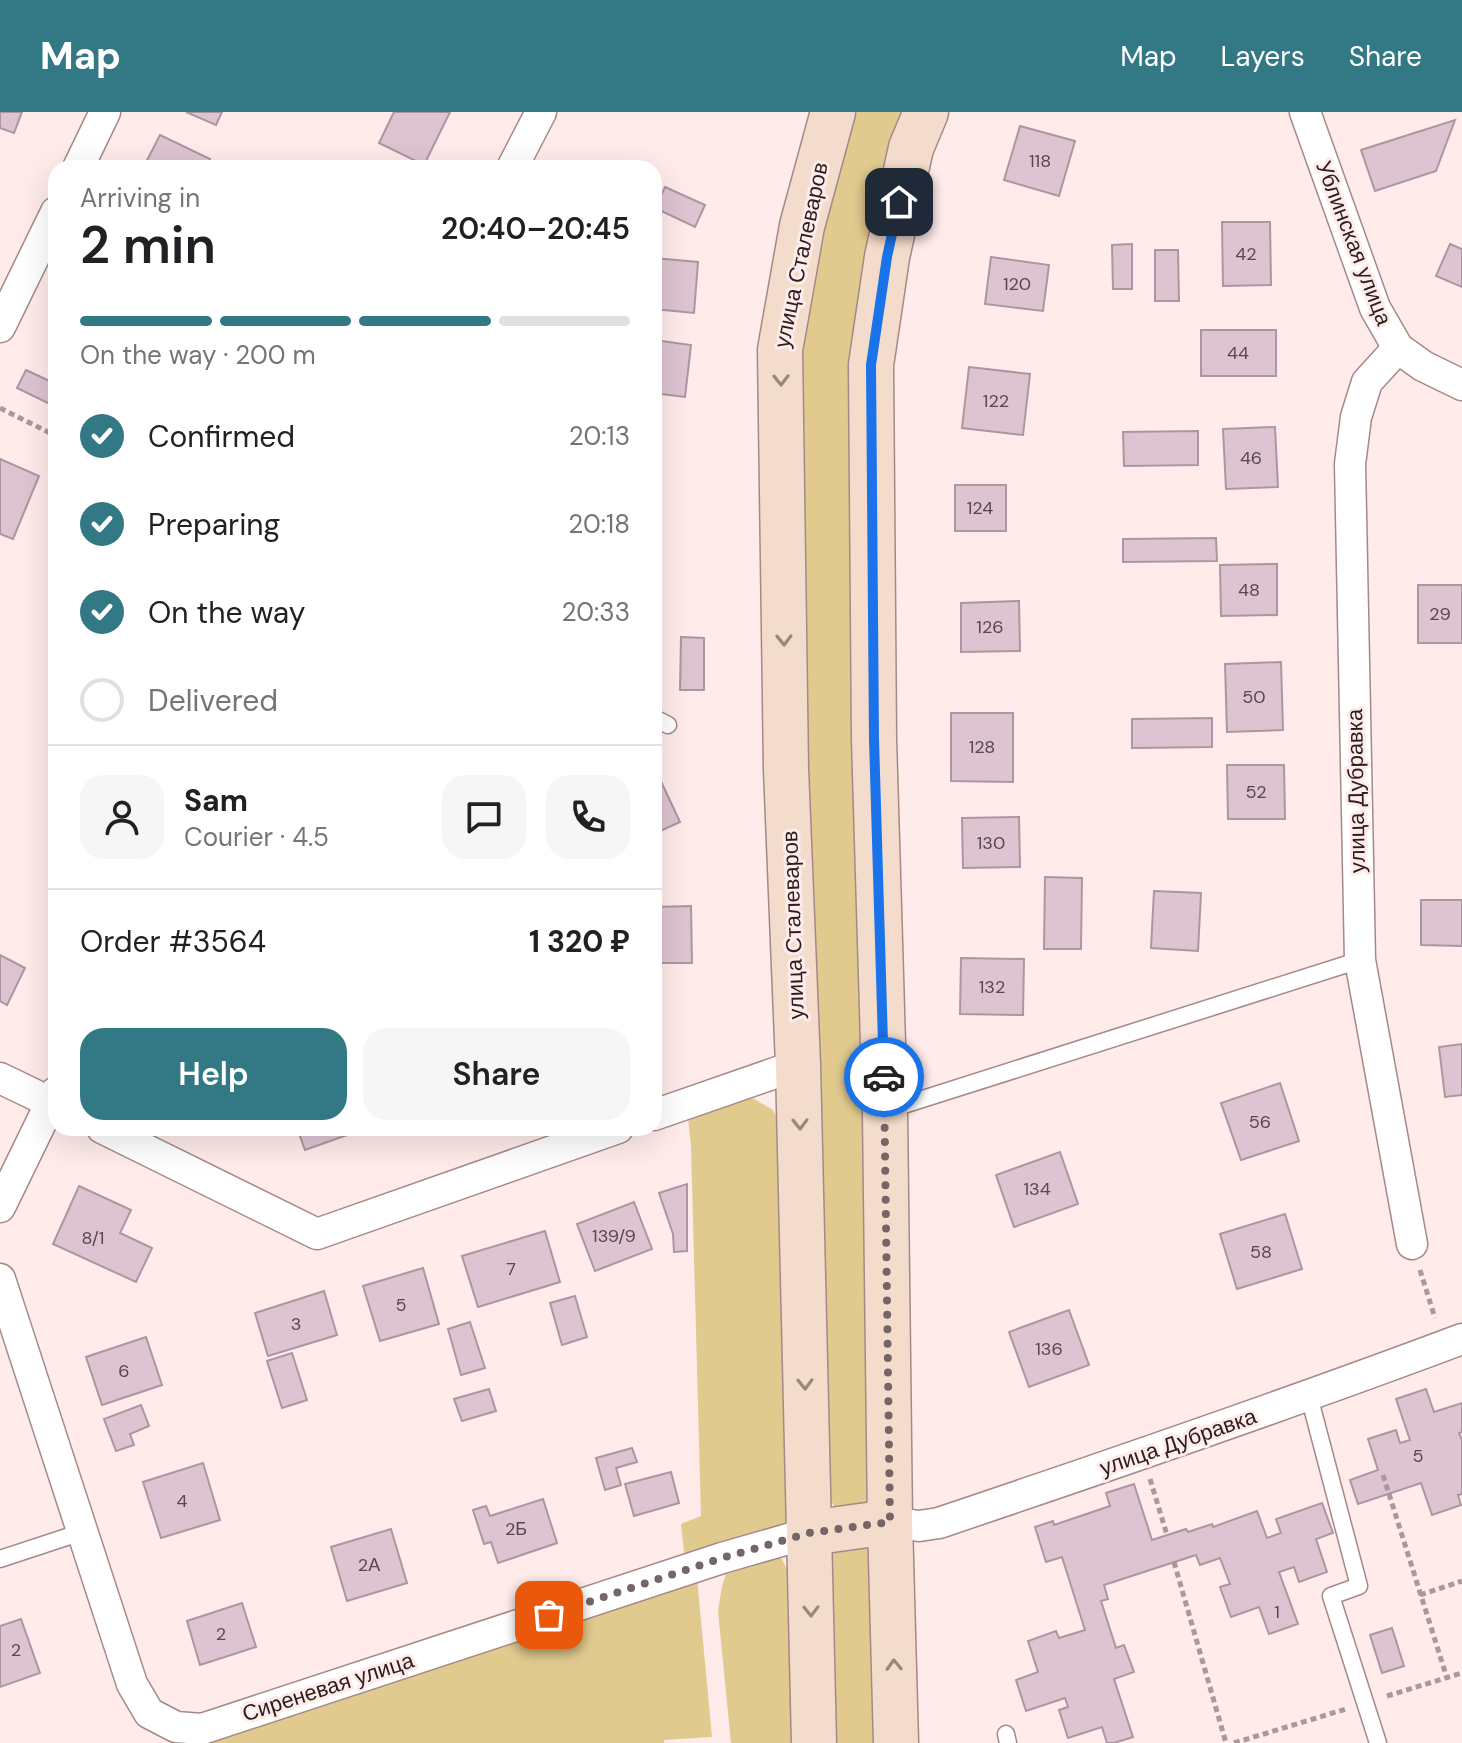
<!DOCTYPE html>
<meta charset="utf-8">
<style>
body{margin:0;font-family:"DM Sans",sans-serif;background:#f6f6f6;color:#202124;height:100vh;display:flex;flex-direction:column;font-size:30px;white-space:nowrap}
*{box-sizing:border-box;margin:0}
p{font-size:26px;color:#757577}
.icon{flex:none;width:44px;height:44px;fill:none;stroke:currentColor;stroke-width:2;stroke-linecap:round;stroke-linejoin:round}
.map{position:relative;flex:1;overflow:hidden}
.side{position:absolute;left:48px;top:48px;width:614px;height:976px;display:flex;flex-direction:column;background:#fff;border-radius:24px;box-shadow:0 8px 32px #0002}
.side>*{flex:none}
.pin{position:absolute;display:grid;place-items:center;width:68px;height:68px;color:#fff;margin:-34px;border-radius:16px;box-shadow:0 4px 12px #0006}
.courier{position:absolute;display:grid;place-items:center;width:80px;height:80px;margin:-40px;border:6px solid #1a73e8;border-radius:50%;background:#fff;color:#222;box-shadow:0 2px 10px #0007}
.head em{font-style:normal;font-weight:600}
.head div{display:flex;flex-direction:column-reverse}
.head{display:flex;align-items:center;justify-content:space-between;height:136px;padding:0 32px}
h1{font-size:52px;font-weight:600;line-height:60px}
.bar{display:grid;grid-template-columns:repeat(4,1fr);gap:12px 8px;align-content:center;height:96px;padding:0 32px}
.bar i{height:10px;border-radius:6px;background:#e0e0e0}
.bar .current{background:#327985}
.bar p{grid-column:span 4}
.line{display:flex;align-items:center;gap:20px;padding:0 32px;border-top:2px solid #e0e0e0}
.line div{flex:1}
.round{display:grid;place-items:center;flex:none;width:84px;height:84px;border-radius:24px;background:#f6f6f6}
ol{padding:0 32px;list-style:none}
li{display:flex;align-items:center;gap:24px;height:88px}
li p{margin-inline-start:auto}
li .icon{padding:8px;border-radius:50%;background:#327985;color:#fff;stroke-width:4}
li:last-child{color:#757577}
li i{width:44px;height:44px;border:4px solid #e0e0e0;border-radius:50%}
.primary-button{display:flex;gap:16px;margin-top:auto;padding:16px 32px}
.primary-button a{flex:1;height:92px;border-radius:24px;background:#327985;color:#fff;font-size:32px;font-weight:600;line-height:92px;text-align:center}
.primary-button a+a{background:#f6f6f6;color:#202124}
header{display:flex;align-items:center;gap:48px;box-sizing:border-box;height:112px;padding:0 40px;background:#327985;color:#fff}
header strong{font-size:38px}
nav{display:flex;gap:44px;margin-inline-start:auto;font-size:28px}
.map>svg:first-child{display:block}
.green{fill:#e1ca8e}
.building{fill:#dec4d1;stroke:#ae95a2;stroke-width:2}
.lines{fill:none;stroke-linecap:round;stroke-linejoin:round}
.lane-casing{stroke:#a58988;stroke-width:19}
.street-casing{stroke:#a58988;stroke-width:33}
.secondary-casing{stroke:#a58988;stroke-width:47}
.path{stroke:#a99998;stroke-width:5;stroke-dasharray:6 4;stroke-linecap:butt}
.lane{stroke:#fff;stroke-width:16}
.street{stroke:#fff;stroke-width:30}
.secondary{stroke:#f3dccb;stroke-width:44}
.oneway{stroke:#99877d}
.done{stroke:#746665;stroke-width:8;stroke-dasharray:0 14.4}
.route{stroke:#1a73e8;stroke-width:10}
.labels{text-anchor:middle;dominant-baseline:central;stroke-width:6;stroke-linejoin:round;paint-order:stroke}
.number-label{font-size:18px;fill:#57484b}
.street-label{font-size:22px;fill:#2a1f1e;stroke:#feebea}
</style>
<header>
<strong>Map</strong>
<nav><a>Map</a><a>Layers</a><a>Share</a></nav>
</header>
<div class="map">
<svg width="1462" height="1631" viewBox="0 0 1462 1631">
<rect width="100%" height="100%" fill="#feebea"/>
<g class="green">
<path d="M851,0H906L892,35L875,1376L863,1398L840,1401L826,1383L797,351L799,247L814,144Z"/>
<path d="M749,984L773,998L779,1011L787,1411L778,1419L685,1449L681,1412L701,1404L691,1034L688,1005Z"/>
<path d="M873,1434L881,1631H834L826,1436Z"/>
<path d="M774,1443L782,1447L790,1464L797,1631H731L718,1499L722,1474L728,1456Z"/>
<path d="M697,1466L712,1625L664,1628V1631H198Z"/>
</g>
<g class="building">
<path d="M0,0H22L14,21L0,16Z"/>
<path d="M186,0H222L216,13Z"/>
<path d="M394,0H450L424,53L379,31Z"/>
<path d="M1455,8L1436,59L1375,79L1361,38Z"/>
<path d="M1020,14L1075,29L1059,84L1004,68Z"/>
<path d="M160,23L210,47L206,56H143Z"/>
<path d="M665,75L705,93L695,115L655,96Z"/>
<path d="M1222,110H1270L1271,173L1223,174Z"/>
<path d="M1132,132V177H1113L1112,133Z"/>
<path d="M1450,132L1462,137V175L1436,164Z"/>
<path d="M1155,138H1178L1179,189H1155Z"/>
<path d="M991,145L1049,153L1043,199L985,192Z"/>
<path d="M654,146L698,150L694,201L654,197Z"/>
<rect x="1201" y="218" width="75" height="46"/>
<path d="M654,228L691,233L685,285L654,281Z"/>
<path d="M969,255L1030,262L1023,323L962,316Z"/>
<path d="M26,258L56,272V295L17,276Z"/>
<path d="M1275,315L1278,375L1226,377L1223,317Z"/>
<path d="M1198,319V353L1124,354L1123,320Z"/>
<path d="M0,347L39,364L13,427L0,422Z"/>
<rect x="955" y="373" width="51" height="46"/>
<path d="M1216,426L1217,449L1123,450V427Z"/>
<path d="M1277,452V503L1221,504L1220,453Z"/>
<rect x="1418" y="473" width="44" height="58"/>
<path d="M1019,489L1020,539L961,540V491Z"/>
<path d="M681,525L704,526V578H680Z"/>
<path d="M1281,550L1283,618L1227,620L1225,552Z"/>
<path d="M951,601H1013V670L951,669Z"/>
<path d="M1212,606V635L1132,636V607Z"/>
<path d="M1227,653H1284L1285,707H1228Z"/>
<path d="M658,663L680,710L654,722V664Z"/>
<path d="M1019,705L1020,755L963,756L962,706Z"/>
<path d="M1045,765L1082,766L1081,837H1044Z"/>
<path d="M1154,779L1201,781L1198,839L1151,836Z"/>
<path d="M1421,788H1462V834L1421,833Z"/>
<path d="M691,794L692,851H654V795Z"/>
<path d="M0,843L25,856L7,893L0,889Z"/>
<path d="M961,846L1024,847L1023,903L960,902Z"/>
<path d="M1462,932V983L1445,985L1439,935Z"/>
<path d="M1280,971L1299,1029L1241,1048L1221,991Z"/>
<path d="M297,1016H367L305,1038Z"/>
<path d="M1060,1040L1078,1092L1014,1115L996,1063Z"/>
<path d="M687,1072V1139L674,1140L673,1122L659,1081Z"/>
<path d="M79,1074L131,1098L120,1121L152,1136L136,1170L53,1132Z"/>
<path d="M634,1090L652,1137L595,1159L577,1112Z"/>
<path d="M1285,1102L1302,1157L1237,1177L1220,1122Z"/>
<path d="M545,1119L560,1170L478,1195L462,1144Z"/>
<path d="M423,1156L439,1212L380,1229L363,1174Z"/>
<path d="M324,1179L337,1223L268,1244L255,1201Z"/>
<path d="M575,1184L587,1225L562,1233L550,1191Z"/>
<path d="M1069,1198L1089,1253L1029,1275L1009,1220Z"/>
<path d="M470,1210L485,1256L461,1263L448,1217Z"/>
<path d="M146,1225L162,1273L102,1293L86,1245Z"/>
<path d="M292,1241L307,1288L282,1296L267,1249Z"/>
<path d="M489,1277L496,1299L462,1309L454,1287Z"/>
<path d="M1426,1277L1434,1300L1462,1291V1320L1459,1321L1462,1328V1382L1458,1383L1461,1393L1432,1403L1421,1371L1358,1392L1350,1368L1378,1358L1368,1327L1396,1318L1400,1331L1410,1328L1396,1287Z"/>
<path d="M141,1293L149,1314L130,1322L134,1333L116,1339L104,1307Z"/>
<path d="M632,1336L637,1350L616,1356L621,1373L605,1378L596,1346Z"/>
<path d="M203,1351L220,1408L161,1426L143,1370Z"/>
<path d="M671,1360L679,1391L634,1404L625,1372Z"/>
<path d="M1134,1372L1152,1428L1186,1417L1188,1420L1212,1412L1213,1415L1257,1399L1267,1426L1281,1421L1276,1407L1322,1391L1333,1421L1316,1427L1327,1460L1299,1470L1294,1455L1279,1460L1298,1512L1269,1522L1259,1495L1231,1505L1220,1475L1230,1472L1220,1446L1200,1453L1196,1443L1104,1473L1108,1487L1101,1489L1116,1536L1124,1533L1134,1560L1114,1567L1133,1625L1114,1631H1107L1102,1615L1068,1626L1059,1598L1068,1595L1065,1586L1026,1599L1016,1568L1038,1560L1028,1529L1056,1519L1059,1526L1085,1518L1062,1445L1046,1450L1035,1415L1053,1409L1054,1413L1110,1394L1106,1381Z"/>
<path d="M543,1387L557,1431L498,1451L491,1430L484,1432L473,1398L486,1394L490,1404Z"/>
<path d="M391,1417L407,1471L347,1489L331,1435Z"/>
<path d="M242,1491L256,1535L200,1553L187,1509Z"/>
<path d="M21,1507L40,1561L0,1575V1514Z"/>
<path d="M1392,1516L1404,1554L1382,1561L1370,1523Z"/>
</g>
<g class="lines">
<defs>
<g id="lane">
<path d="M654,606L668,613"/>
<path d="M888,998L1360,848"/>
<path d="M1309,1284L1359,1474L1331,1484L1378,1631"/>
<path d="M0,1447L82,1420"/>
<path d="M1006,1622L1008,1631"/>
</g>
<g id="street">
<path d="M1305,0L1375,196L1398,236L1423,254L1462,273"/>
<path d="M78,56L105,0"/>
<path d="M512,56L541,0"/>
<path d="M0,215L56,100"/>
<path d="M1398,236L1367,270L1356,305L1350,352L1360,848L1412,1132"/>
<path d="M0,966L56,993"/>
<path d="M654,1003L798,953"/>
<path d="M102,1016L317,1122L618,1016"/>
<path d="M0,1095L56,980"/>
<path d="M0,1167L132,1572L149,1601L176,1615L202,1617L722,1446L809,1421"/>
<path d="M890,1410L919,1414L939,1411C1114,1352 1289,1292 1462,1227"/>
</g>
<g id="secondary">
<path d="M809,1421L890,1410"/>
<path d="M814,1631L798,953L786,657L780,238L802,114L833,0"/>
<path d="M896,1631L890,1410L885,999L874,627L871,253L887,145L911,36L926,0"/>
</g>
</defs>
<use href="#lane" class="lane-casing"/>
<use href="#street" class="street-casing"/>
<use href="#secondary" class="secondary-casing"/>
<g class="path">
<path d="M0,296L56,324"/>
<path d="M1420,1158L1435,1206"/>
<path d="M1383,1363L1447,1566"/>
<path d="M1150,1367L1167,1423"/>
<path d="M1174,1450L1226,1631"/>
<path d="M1420,1483L1462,1469"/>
<path d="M1387,1584L1462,1561"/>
<path d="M1234,1631L1346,1597"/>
</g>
<use href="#lane" class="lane"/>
<use href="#street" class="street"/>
<use href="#secondary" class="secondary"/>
</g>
<defs><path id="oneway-chevron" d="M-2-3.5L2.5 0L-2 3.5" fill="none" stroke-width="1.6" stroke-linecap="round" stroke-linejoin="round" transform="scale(2)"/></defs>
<g class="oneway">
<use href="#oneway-chevron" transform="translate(781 268) rotate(89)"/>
<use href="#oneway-chevron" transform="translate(784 528) rotate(89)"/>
<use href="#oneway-chevron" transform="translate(800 1012) rotate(89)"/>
<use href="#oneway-chevron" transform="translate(805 1272) rotate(89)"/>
<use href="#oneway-chevron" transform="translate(811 1499) rotate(89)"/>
<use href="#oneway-chevron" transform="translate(894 1553) rotate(-92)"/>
</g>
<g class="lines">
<path class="done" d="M549,1503L722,1446L809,1421L890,1410L884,965"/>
<path class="route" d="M884,965L874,627L871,253L887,145L899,90"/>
</g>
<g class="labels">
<g class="number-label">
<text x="1040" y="49">118</text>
<text x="1246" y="142">42</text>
<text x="1017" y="172">120</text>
<text x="1238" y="241">44</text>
<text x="996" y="289">122</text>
<text x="1251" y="346">46</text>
<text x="980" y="396">124</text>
<text x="1249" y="478">48</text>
<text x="1440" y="502">29</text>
<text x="990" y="515">126</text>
<text x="1254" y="585">50</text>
<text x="982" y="635">128</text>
<text x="1256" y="680">52</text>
<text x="991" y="731">130</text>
<text x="992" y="875">132</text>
<text x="1260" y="1010">56</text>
<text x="1037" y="1077">134</text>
<text x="614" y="1124">139/9</text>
<text x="93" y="1126">8/1</text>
<text x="1261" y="1140">58</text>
<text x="511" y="1157">7</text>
<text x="401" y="1193">5</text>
<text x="296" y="1212">3</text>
<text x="1049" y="1237">136</text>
<text x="124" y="1259">6</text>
<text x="1418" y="1344">5</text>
<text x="182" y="1389">4</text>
<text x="516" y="1417">2Б</text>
<text x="369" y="1453">2А</text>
<text x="1277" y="1500">1</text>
<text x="221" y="1522">2</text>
<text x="16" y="1538">2</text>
</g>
<g class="street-label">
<text transform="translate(1354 131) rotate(69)">Ублинская улица</text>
<text transform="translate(801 143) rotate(-78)">улица Сталеваров</text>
<text transform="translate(1356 679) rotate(-91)">улица Дубравка</text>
<text transform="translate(793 813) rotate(-92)">улица Сталеваров</text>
<text transform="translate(1178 1330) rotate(-19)">улица Дубравка</text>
<text transform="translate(328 1575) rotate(-18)">Сиреневая улица</text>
</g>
</g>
</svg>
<div class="pin" style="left:549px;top:1503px;background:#ea580c"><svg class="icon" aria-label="bag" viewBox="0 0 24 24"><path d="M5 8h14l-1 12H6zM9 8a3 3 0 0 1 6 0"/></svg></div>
<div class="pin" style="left:899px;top:90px;background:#1f2937"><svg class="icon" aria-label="home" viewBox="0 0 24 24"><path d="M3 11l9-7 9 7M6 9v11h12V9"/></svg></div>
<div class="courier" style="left:884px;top:965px"><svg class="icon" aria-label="car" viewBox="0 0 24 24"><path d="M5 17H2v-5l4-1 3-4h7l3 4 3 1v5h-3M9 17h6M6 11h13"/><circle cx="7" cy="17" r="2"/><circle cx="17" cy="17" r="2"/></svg></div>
<section class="side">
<div class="head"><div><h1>2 min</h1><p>Arriving in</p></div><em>20:40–20:45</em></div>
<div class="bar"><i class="current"></i><i class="current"></i><i class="current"></i><i></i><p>On the way · 200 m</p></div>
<ol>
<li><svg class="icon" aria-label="check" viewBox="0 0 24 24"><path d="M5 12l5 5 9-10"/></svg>Confirmed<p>20:13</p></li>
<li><svg class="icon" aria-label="check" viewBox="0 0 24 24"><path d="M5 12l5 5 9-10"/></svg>Preparing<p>20:18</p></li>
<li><svg class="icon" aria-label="check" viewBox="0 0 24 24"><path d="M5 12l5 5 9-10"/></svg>On the way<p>20:33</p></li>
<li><i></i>Delivered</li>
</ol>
<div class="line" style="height:144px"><a class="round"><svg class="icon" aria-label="person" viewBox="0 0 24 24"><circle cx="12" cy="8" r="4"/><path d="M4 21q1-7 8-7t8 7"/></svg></a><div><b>Sam</b><p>Courier · 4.5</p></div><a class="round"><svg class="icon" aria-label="chat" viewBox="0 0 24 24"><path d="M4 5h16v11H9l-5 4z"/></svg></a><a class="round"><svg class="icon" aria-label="phone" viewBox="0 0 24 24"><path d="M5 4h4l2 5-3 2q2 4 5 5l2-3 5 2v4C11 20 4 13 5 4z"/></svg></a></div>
<div class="line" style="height:104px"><div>Order #3564</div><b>1 320 ₽</b></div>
<div class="primary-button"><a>Help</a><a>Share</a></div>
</section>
</div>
